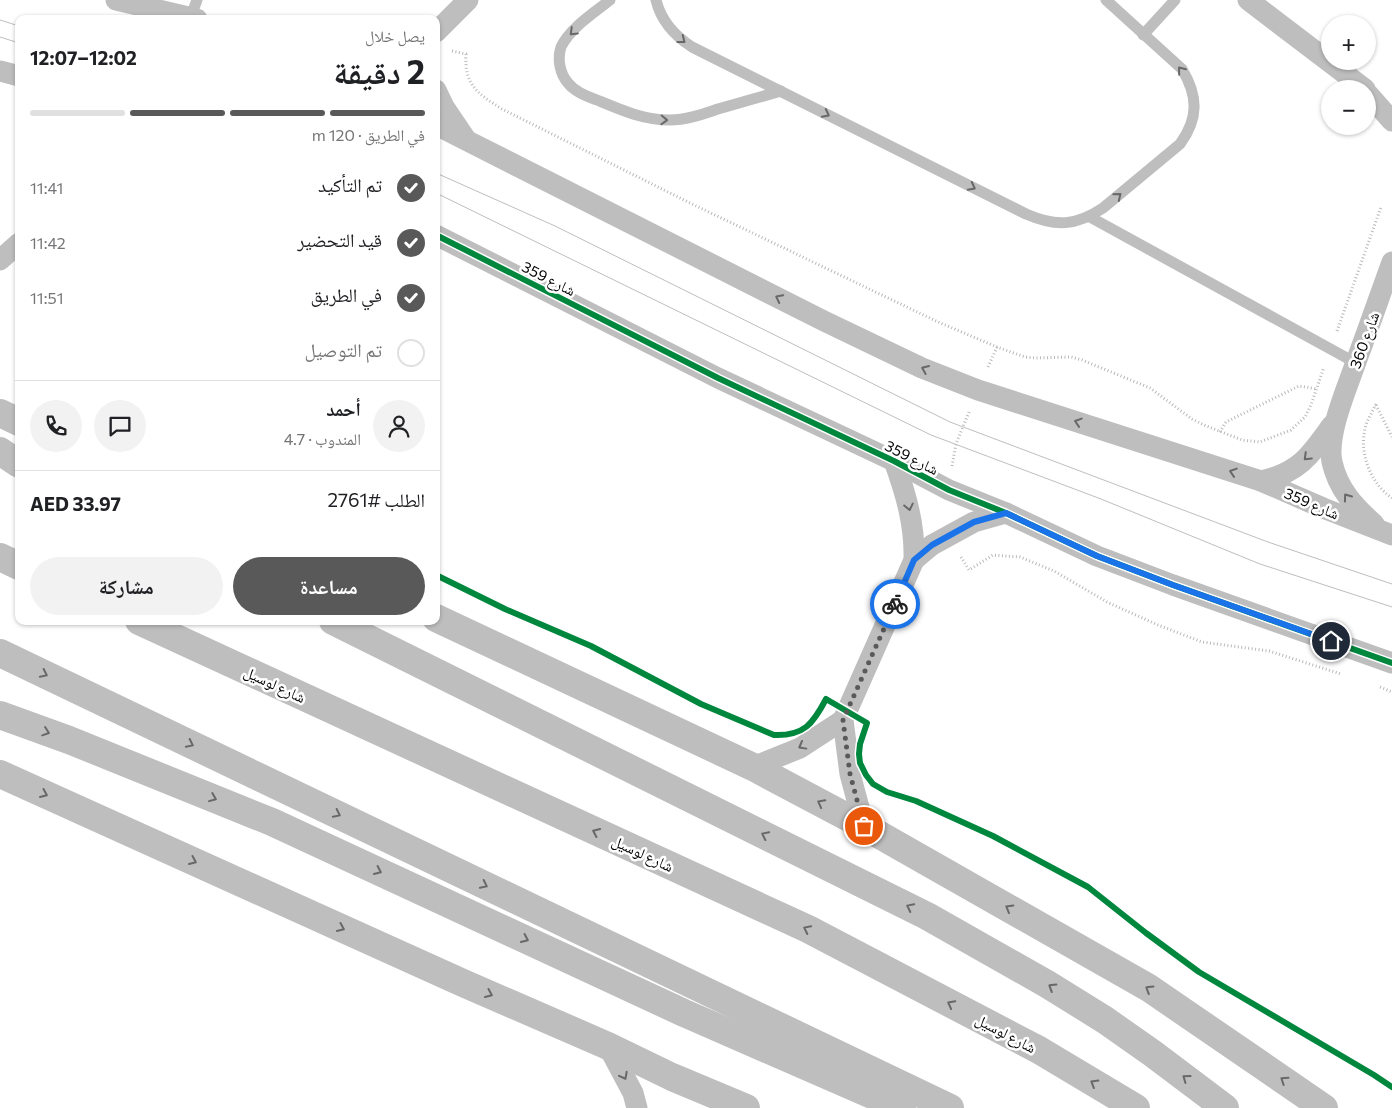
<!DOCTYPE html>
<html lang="ar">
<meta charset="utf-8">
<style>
body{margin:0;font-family:Commissioner,"Noto Naskh Arabic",sans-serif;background:#f2f2f2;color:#202124;direction:rtl;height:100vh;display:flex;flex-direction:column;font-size:19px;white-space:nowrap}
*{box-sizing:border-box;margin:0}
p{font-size:16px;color:#757577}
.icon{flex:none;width:28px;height:28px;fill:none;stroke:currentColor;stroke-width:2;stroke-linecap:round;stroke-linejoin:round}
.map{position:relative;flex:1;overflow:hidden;direction:ltr}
.sheet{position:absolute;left:15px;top:15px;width:425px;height:610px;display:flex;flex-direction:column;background:#fff;border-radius:10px;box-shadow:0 1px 4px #0004;direction:rtl}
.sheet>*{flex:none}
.buttons{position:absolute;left:1321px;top:15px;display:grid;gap:10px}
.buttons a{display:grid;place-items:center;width:55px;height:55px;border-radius:50%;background:#fff;box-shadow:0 1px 4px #0004;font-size:25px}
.pin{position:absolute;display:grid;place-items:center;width:42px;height:42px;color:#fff;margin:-21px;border:2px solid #fff;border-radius:50%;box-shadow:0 1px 5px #0007}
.courier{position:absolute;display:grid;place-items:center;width:50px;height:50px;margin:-25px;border:4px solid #1a73e8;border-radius:50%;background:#fff;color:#222;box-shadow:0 1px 6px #0007}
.head em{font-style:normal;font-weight:700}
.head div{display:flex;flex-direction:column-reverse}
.head{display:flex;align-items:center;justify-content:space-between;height:85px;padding:0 15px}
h1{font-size:32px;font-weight:700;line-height:38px}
.bar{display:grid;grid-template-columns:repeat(4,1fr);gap:8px 5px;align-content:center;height:60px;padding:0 15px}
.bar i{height:6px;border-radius:4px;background:#e0e0e0}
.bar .on{background:#595959}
.bar p{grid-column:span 4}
.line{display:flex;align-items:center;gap:12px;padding:0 15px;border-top:1px solid #e0e0e0}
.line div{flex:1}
.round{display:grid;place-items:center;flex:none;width:52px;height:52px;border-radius:26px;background:#f2f2f2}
ol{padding:0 15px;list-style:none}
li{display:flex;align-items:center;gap:15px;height:55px}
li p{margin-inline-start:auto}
li .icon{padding:5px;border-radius:50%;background:#595959;color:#fff;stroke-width:4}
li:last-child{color:#757577}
li i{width:28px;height:28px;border:2px solid #e0e0e0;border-radius:50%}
.cta{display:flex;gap:10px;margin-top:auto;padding:10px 15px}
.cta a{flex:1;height:58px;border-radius:30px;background:#595959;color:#fff;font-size:20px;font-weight:700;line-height:58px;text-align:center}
.cta a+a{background:#f2f2f2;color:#202124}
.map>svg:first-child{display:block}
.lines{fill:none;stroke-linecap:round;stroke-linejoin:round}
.path{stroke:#b9b9b9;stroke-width:3;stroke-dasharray:1 2.5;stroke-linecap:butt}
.service{stroke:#bebebe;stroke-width:11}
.minor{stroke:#bebebe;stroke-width:21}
.tertiary{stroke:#bebebe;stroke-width:28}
.trunk{stroke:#bebebe;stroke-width:28}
.tram{stroke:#bebebe;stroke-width:1}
.cycleway-casing{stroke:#fff;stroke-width:9}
.cycleway{stroke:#00873e;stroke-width:6}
.oneway{stroke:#686868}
.done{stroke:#595959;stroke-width:5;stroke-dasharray:0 9}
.route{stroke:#1a73e8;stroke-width:6}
.labels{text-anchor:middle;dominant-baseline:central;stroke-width:5;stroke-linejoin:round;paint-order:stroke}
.street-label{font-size:15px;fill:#000;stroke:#fff}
</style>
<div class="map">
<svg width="1392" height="1108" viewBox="0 0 1392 1108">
<rect width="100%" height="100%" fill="#fff"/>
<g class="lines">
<g class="path">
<path d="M452,51L466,54C464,85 478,94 502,109L688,202L936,321L997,347L1025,357L1036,358L1071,357L1082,360L1150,388L1192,419L1204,425L1242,440L1260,442L1291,430L1305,417L1311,405L1324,367"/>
<path d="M1337,331L1381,207"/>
<path d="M988,367L997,347"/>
<path d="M1376,404C1373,410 1370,416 1367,422C1357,448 1369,483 1392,498"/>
<path d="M1376,405L1392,437"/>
<path d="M1220,432L1226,422L1299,386L1317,389"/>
<path d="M952,466L956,444L969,412"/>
<path d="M961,557L969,570L993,555L1020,557L1054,571L1107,602L1158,625L1202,642L1269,651L1341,674"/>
<path d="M1380,687L1392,692"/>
</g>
<g class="service">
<path d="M610,0C594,13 570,28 561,47C557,59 560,74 568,83C575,92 587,96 597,100C621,110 643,120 670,120C687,120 703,114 718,109C739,103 760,97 781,91"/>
<path d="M656,0C661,21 675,36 692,47L1026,214C1056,227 1076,226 1103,208L1180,144C1199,118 1198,96 1182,69L1106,0"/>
<path d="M191,16L197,0"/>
<path d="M1143,35L1175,0"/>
<path d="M1090,217L1356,363"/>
</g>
<g class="minor">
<path d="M116,0L197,19"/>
<path d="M1248,0L1365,89"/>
<path d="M436,32L468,0"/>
<path d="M0,71L19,76"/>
<path d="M436,90L444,107L465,138"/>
<path d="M1368,94L1392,121"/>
<path d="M436,125L824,321L922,368L978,390L1261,481L1323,508L1392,535"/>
<path d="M436,235L718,378L894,461L949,490L1006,513L1097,556L1173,585L1392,663"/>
<path d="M0,260L19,243"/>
<path d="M1261,481C1299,473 1311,455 1332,425"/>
<path d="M1374,524C1354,506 1338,489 1332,462C1326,434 1348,386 1357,359C1369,327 1380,295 1392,262"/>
<path d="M914,560L932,545L974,522L1006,513"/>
<path d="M753,767L800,748L843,720"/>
<path d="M864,826L850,774L843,720L914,560C915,525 906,494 894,461"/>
<path d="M608,1046L633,1093L637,1108"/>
</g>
<g class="tertiary">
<path d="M0,413L19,422"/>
<path d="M436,618L753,767L864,826L1149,988L1324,1108"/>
<path d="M0,774L463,983L608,1046L672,1077L746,1108"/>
</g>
<g class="trunk">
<path d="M0,451L19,464"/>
<path d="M0,557L19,566"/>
<path d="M139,621L808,929L1039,1050L1136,1108"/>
<path d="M333,621L927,916L1047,984L1105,1020L1152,1053L1225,1108"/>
<path d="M0,653L950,1108"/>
<path d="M0,715L69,740L272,822L684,1013L902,1108"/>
</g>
<g class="tram">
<path d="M0,20L19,26"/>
<path d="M0,37L19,43"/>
<path d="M436,173L555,226L950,422L1268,542L1392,584"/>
<path d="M436,193L931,435L1101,499L1260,564L1392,607"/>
</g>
<defs>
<g id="cycleway">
<path d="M436,235L718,378L894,461L949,490L1006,513L1097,556L1173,585L1392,663"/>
<path d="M436,575L505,609L591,646L701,704L774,735C804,736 813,724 826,699L867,723L860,744L859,754L860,763L866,775L873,784L887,792L916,801L993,836L1088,887L1146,933L1199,972L1374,1075L1392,1087"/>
</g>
</defs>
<use href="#cycleway" class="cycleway-casing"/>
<use href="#cycleway" class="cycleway"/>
</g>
<defs><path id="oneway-chevron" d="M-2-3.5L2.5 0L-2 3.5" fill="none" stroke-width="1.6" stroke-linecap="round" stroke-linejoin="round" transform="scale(1.25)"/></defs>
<g class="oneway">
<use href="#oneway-chevron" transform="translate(573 32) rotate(136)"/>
<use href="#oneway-chevron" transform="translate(682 40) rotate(38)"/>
<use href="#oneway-chevron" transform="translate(1181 70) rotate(-129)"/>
<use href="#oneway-chevron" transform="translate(826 114) rotate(27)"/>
<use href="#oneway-chevron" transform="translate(664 120) rotate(2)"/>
<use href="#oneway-chevron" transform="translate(972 187) rotate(27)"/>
<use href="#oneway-chevron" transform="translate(1118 196) rotate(-39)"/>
<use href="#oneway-chevron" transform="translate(779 298) rotate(-153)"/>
<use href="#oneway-chevron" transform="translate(925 369) rotate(-157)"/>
<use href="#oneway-chevron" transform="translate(1078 422) rotate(-162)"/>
<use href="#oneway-chevron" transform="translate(1307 457) rotate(136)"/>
<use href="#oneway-chevron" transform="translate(1233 472) rotate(-162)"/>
<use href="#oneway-chevron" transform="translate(1347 497) rotate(-126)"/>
<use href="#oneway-chevron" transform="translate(909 507) rotate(78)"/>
<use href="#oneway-chevron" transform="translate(44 674) rotate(26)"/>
<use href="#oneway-chevron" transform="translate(46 732) rotate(19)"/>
<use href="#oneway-chevron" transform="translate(190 744) rotate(26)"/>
<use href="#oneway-chevron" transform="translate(802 746) rotate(151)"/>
<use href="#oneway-chevron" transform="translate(44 794) rotate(24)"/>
<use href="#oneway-chevron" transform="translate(213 798) rotate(22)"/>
<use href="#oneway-chevron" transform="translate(821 803) rotate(-152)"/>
<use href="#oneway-chevron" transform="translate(337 814) rotate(26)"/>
<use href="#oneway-chevron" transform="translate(596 832) rotate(-155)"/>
<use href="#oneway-chevron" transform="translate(765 835) rotate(-154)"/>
<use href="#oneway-chevron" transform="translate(193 861) rotate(24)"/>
<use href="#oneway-chevron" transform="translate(378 871) rotate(25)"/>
<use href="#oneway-chevron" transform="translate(484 885) rotate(26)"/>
<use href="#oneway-chevron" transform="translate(910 907) rotate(-154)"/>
<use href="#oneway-chevron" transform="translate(1009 908) rotate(-150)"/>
<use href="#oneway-chevron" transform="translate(341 928) rotate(24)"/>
<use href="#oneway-chevron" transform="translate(807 929) rotate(-154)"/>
<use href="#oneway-chevron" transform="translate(525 939) rotate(25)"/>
<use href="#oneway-chevron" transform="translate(1052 987) rotate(-148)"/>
<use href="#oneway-chevron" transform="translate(1149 989) rotate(-148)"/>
<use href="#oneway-chevron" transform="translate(489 994) rotate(24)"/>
<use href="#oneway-chevron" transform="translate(951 1004) rotate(-152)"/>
<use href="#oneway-chevron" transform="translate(624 1076) rotate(62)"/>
<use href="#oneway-chevron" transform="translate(1186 1078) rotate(-144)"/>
<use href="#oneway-chevron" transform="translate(1284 1080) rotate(-146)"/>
<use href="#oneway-chevron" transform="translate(1094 1083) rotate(-149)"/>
</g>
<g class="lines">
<path class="done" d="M864,826L850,774L843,720L895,604"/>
<path class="route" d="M895,604L914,560L932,545L974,522L1006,513L1097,556L1173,585L1331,641"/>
</g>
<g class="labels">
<g class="street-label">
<text transform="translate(549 278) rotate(27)">شارع 359</text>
<text transform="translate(1364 340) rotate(-70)">شارع 360</text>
<text transform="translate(912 457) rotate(27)">شارع 359</text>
<text transform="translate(1312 503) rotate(23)">شارع 359</text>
<text transform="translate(275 684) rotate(25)">شارع لوسيل</text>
<text transform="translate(643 853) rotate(25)">شارع لوسيل</text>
<text transform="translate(1006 1033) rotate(28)">شارع لوسيل</text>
</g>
</g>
</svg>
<div class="buttons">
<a>+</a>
<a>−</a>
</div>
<div class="pin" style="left:864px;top:826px;background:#ea580c"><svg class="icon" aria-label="bag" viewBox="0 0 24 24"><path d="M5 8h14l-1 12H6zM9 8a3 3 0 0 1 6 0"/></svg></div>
<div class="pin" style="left:1331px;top:641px;background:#1f2937"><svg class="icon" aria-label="home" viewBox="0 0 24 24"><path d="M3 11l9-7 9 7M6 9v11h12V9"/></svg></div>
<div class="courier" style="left:895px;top:604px"><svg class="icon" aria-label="bike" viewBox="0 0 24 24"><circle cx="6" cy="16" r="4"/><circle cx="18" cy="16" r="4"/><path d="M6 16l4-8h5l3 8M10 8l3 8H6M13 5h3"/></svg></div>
<section class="sheet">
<div class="head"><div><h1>2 دقيقة</h1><p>يصل خلال</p></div><em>12:02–12:07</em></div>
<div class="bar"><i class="on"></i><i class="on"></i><i class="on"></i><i></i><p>في الطريق · 120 m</p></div>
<ol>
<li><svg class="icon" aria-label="check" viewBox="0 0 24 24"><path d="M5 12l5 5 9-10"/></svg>تم التأكيد<p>11:41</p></li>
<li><svg class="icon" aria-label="check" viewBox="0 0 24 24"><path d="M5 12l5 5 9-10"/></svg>قيد التحضير<p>11:42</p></li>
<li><svg class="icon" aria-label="check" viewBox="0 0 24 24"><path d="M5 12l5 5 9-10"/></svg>في الطريق<p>11:51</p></li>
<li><i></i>تم التوصيل</li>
</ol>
<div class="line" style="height:90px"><a class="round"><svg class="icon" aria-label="person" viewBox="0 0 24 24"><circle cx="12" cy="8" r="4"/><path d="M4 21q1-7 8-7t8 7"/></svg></a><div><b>أحمد</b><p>المندوب · 4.7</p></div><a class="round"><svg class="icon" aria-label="chat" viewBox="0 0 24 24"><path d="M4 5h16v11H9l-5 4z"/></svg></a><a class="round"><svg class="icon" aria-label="phone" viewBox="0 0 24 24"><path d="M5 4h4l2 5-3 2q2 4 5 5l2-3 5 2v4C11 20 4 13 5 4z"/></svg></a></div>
<div class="line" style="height:65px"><div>الطلب #2761</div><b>AED 33.97</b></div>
<div class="cta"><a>مساعدة</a><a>مشاركة</a></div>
</section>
</div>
